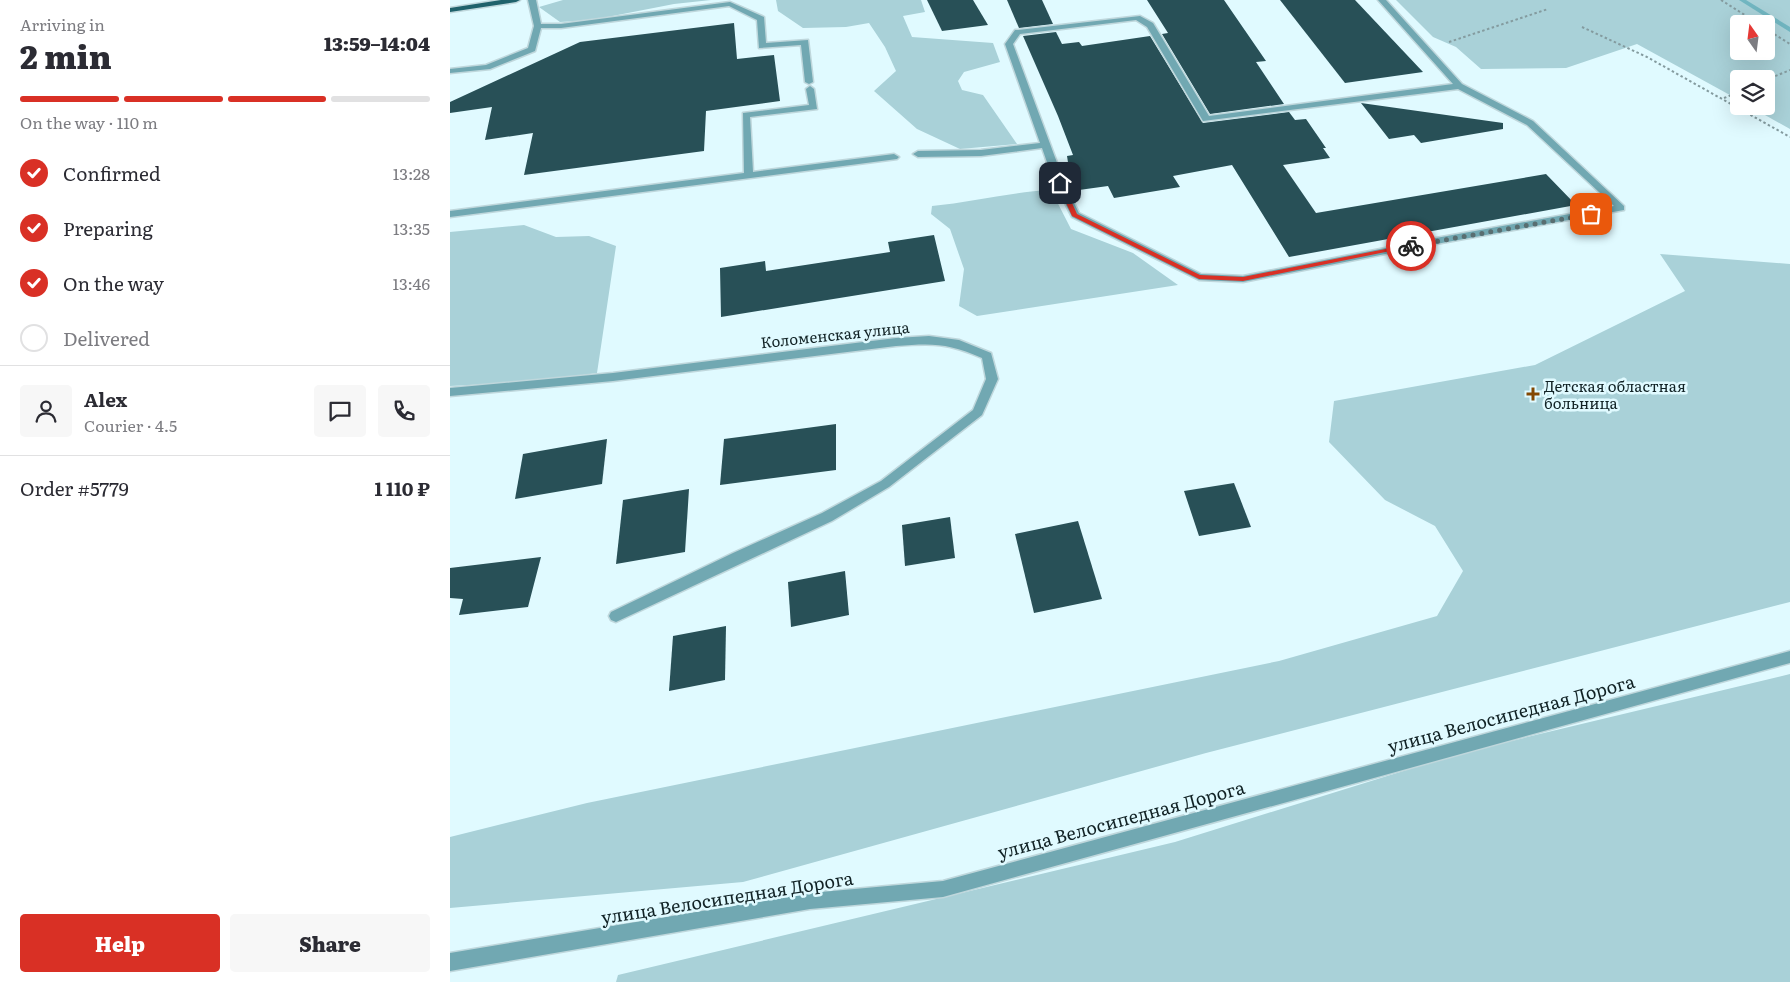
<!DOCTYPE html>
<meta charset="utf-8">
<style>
body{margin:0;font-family:Literata,serif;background:#f7f7f7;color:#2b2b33;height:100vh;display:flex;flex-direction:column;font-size:19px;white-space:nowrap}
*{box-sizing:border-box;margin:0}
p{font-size:16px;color:#7c7c81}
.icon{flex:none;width:28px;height:28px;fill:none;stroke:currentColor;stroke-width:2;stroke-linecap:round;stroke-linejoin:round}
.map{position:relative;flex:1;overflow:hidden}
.drawer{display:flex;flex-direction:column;background:#fff;width:450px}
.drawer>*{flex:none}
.needle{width:32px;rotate:346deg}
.buttons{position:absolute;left:1280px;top:15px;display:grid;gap:10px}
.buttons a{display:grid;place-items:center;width:45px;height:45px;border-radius:5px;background:#fff;box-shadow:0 5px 20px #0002;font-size:25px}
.pin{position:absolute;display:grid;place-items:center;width:42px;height:42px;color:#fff;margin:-21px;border-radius:10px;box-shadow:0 2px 8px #0006}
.courier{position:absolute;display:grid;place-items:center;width:50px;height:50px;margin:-25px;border:4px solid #d93025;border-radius:50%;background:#fff;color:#222;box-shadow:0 1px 6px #0007}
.head em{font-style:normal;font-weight:800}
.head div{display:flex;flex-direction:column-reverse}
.head{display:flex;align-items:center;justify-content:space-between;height:85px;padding:0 20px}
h1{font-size:32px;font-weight:800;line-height:38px}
.bar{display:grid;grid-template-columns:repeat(4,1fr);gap:8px 5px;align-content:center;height:60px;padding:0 20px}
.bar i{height:6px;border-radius:4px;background:#e1e1e2}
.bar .active{background:#d93025}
.bar p{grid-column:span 4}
.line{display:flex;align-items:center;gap:12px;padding:0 20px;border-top:1px solid #e1e1e2}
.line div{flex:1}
.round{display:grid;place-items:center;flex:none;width:52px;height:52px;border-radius:5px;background:#f7f7f7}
ol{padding:0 20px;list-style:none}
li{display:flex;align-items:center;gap:15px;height:55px}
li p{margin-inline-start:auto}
li .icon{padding:5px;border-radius:50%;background:#d93025;color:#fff;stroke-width:4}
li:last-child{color:#7c7c81}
li i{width:28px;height:28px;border:2px solid #e1e1e2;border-radius:50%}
.cta{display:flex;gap:10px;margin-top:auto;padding:10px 20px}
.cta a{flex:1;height:58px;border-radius:5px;background:#d93025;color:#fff;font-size:20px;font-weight:800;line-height:58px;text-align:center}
.cta a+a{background:#f7f7f7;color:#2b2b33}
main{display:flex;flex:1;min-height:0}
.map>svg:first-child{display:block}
.green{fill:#a9d1d8;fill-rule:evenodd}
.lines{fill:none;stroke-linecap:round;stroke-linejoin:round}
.stream{fill:#71b6c1;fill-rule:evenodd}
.building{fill:#285057}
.service-casing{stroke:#bfd7dc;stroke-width:3}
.minor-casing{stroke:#bfd7dc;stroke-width:3}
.primary-casing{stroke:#bfd7dc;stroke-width:3}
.path{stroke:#849b9f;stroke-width:2;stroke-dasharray:2.5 2.5;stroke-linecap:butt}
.service{fill:#71a8b2;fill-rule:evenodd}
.minor{fill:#71a8b2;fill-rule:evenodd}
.primary{fill:#1f626c;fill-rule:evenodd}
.route{fill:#d93025}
.done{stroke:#596e71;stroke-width:5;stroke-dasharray:0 9}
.poi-dot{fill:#834702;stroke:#e0faff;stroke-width:2}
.labels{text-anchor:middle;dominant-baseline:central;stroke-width:5;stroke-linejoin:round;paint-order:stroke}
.street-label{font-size:15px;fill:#112225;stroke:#e0faff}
.poi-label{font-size:15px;fill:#112225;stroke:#e0faff;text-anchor:start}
.near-street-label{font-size:18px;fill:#112225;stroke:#e0faff}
</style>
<main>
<section class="drawer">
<div class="head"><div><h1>2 min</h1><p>Arriving in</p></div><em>13:59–14:04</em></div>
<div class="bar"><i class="active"></i><i class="active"></i><i class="active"></i><i></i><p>On the way · 110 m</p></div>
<ol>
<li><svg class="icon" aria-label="check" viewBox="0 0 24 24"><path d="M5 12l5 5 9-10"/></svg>Confirmed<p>13:28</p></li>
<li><svg class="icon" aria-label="check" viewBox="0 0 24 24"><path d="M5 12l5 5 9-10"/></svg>Preparing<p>13:35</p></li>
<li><svg class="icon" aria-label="check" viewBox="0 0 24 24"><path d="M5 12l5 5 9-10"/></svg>On the way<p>13:46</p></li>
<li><i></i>Delivered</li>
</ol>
<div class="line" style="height:90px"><a class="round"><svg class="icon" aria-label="person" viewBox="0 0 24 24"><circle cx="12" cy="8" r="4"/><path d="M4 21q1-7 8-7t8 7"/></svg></a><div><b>Alex</b><p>Courier · 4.5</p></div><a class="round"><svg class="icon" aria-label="chat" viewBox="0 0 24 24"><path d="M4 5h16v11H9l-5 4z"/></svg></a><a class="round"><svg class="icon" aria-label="phone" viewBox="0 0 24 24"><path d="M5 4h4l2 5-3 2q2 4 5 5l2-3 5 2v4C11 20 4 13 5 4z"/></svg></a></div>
<div class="line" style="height:65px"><div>Order #5779</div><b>1 110 ₽</b></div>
<div class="cta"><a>Help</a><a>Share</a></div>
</section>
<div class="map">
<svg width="1340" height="982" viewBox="0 0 1340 982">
<rect width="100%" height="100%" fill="#e0faff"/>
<g class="green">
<path d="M113,0H261L224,4L142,20L110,22L89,7Z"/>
<path d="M326,0H471L475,12L453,16L462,37L543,43L550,62L514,72L508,81L512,90L533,95L567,144L510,149L467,129L424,91L446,71L435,47L419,23L396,27L353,28L328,11Z"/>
<path d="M946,0H1340V129L1299,106H1316V79H1289V100L1187,44L1116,68L1031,69L1006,47L983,37ZM1289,24H1316V51H1289Z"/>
<path d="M601,190L621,229L683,253L728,285L527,316L509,306L514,269L500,229L481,214L482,206C522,202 561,192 601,190Z"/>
<path d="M74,225L106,237L139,236L166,246L147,373L82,382L0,386V232Z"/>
<path d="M1210,254L1340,264V602L756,753L293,882L0,908V837L137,803L829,661L987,616L1013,571L985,526L935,500L879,442L884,401L1085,365L1235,291Z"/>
<path d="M1340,674V982H166L168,975L725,842L1011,753Z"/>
</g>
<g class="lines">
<path class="stream" d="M1289,0H1296L1340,27V32Z"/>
</g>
<g class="building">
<path d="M477,0H523L538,25L492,31Z"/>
<path d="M557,0H592L603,24L569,28Z"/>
<path d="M697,0H774L816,61L806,62L834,104L760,114L712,34L718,33Z"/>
<path d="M830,0H905L973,72L895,83Z"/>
<path d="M284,23L287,59L324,55L330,101L256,111L254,151L74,175L83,133L35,140L42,107L0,113V102L130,42Z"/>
<path d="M606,32L612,44L629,42L632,46L700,36L753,123L839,112L845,120L856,119L876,148H873L880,158L833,165L866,213L1096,174L1126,205L839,257L782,165L723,176L730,187L664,198L658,186L629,190L620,175L617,156L623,155L608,116L573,36Z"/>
<path d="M911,103L1053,123V129L971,143L964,135L939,139Z"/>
<path d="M484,235L495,281L271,317L270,268L315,261L316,271L440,252L438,242Z"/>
<path d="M386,424V470L270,485L274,439Z"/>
<path d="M157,439L152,484L65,499L73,454Z"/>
<path d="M784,483L801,527L749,536L734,491Z"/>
<path d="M239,489L235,552L166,564L173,500Z"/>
<path d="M500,517L505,558L455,566L452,525Z"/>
<path d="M628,521L652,599L584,613L565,534Z"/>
<path d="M91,557L78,607L9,615L13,599L0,598V568Z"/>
<path d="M395,571L399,615L341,627L338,582Z"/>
<path d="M276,626L275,680L219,691L223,636Z"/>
</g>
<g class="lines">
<defs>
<g id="service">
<path d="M78,0H86L91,24H111L280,2L314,17L316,43L358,40L363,82L359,84L355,82L351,45L309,48L307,20L279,6L111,28H91L85,51L40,69L0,73V69L36,65L78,48L84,26Z"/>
<path d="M928,0H936L1012,84L1083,121L1174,206V210L986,244L793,282L749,280L622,217L605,183L607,181H613L629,213L751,274L793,276L986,238L1164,206L1077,125L1008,89L753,121L697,27L686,20L570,34L563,44L609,168L607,170L604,171L599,168L592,148L531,156L468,157L463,154L468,151L531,150L590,143L555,44L565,30H568L690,16L703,23L759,116L1003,84Z"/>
<path d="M360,86L364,89L367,109L300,117L303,172L444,154L449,157L447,159L0,217V211L294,173L293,113L359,105L356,89Z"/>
</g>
<g id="minor">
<path d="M479,336L509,340L541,353L548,379L532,415L439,487L382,521L166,622L161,620L159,616L161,612L283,553L372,513L431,481L523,410L536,379L532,358C498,343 483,343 446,346L163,381L0,396V388L163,373L446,338Z"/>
<path d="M1340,651V663L493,897L360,909L0,971V953L360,893L493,881Z"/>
</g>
<path id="primary" d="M51,0H70L66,2L0,12V8Z"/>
</defs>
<use href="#service" class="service-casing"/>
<use href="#minor" class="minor-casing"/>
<use href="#primary" class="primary-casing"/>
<g class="path">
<path d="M1271,0L1309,24"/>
<path d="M1132,27L1197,57L1340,137"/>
<path d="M1316,29L1340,44"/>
<path d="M999,42L1098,9"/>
<path d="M1316,80L1340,70"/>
<path d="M1274,98L1289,92"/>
</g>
<use href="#service" class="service"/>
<use href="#minor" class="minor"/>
<use href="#primary" class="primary"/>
</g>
<path class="route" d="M610,181L613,183L627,214L750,275L793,277L961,244L965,246L793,281L749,279L622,216L607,183Z"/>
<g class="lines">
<path class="done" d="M961,246L1141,214"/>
</g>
<path class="poi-dot" d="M1080.5 386.5h5v5h5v5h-5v5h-5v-5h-5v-5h5z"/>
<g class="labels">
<g class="street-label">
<text transform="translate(385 334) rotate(-6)">Коломенская улица</text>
</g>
<g class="poi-label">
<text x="1094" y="385">Детская областная<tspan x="1094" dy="17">больница</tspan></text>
</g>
<g class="near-street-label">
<text transform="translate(1061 713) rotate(-15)">улица Велосипедная Дорога</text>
<text transform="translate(671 819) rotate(-15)">улица Велосипедная Дорога</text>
<text transform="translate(277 897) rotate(-9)">улица Велосипедная Дорога</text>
</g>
</g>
</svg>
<div class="buttons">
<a><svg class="needle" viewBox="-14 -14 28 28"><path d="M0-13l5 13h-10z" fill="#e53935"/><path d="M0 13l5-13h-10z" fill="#7c7c81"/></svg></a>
<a><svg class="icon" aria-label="layers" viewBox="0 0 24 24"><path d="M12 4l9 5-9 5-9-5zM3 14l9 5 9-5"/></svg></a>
</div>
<div class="pin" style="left:1141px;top:214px;background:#ea580c"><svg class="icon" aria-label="bag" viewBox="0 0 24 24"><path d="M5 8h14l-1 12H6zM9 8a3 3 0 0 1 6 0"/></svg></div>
<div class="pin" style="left:610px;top:183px;background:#1f2937"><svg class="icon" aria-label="home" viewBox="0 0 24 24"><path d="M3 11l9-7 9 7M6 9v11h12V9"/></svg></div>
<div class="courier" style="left:961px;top:246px"><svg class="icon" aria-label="bike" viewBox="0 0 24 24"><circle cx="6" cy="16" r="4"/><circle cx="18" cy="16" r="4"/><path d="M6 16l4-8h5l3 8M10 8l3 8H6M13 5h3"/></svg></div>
</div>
</main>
